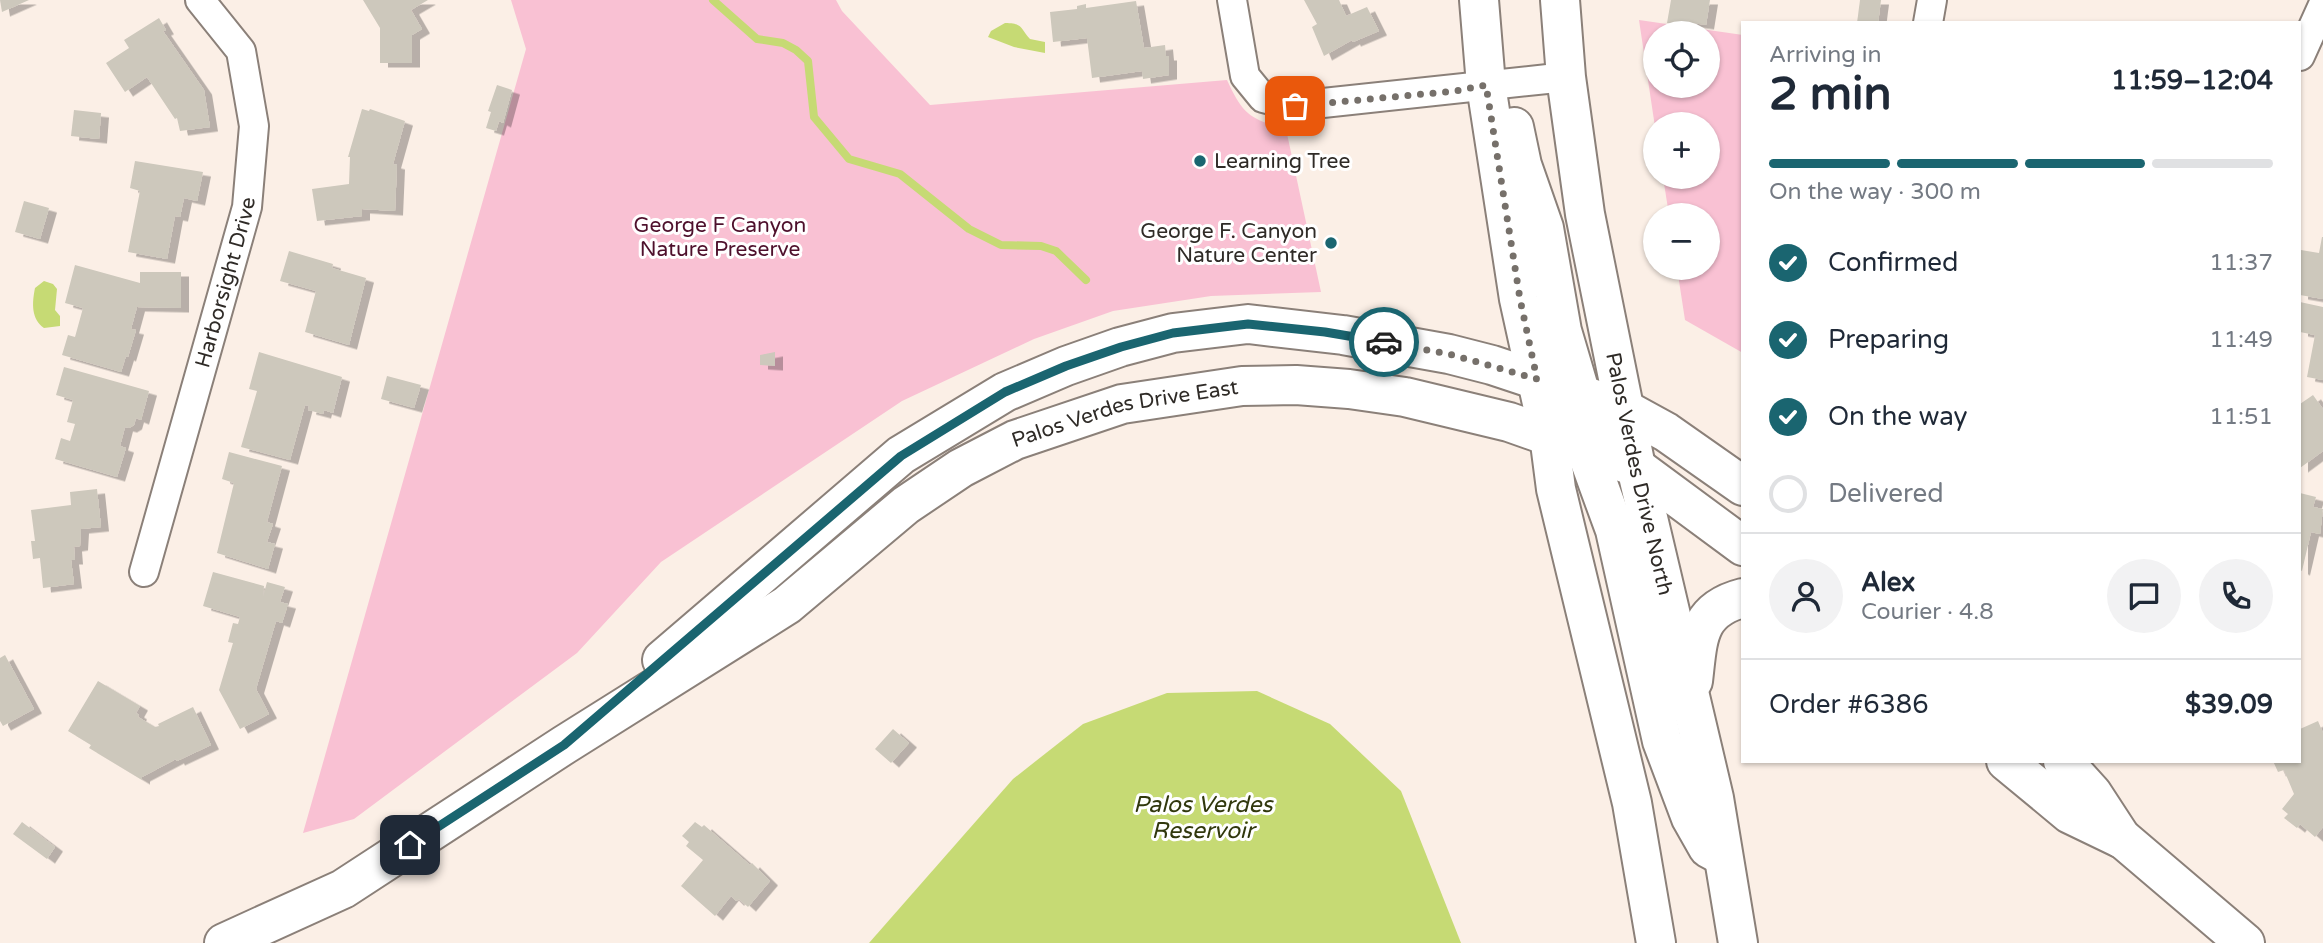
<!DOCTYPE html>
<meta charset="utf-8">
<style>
body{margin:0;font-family:"Varela Round",sans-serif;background:#f2f2f3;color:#1f2937;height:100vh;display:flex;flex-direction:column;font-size:26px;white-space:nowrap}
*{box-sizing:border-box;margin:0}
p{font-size:23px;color:#747a83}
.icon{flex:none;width:38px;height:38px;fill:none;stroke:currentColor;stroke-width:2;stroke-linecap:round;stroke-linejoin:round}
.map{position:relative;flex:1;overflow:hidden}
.side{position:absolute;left:1741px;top:21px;width:560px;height:742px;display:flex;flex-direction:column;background:#fff;border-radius:0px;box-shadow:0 2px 5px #0004}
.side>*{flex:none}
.controls{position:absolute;left:1643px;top:21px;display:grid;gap:14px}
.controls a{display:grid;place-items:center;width:77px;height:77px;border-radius:50%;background:#fff;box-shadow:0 2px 5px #0004;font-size:35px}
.pin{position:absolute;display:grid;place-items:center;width:60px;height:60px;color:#fff;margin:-30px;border-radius:14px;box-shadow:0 4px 10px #0006}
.courier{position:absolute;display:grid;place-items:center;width:70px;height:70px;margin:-35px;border:5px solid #1a6570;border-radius:50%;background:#fff;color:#222;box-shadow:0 2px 9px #0007}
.overview em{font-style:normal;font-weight:700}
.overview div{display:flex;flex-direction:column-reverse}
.overview{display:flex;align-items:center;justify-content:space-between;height:119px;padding:0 28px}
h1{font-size:46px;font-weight:700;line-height:52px}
.bar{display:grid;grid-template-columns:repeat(4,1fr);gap:10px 7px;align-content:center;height:84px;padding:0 28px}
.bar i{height:9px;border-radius:5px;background:#e0e1e3}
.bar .on{background:#1a6570}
.bar p{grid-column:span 4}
.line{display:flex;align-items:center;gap:18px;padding:0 28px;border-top:2px solid #e0e1e3}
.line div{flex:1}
.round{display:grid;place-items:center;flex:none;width:74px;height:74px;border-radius:37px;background:#f2f2f3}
ol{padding:0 28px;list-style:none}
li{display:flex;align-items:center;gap:21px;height:77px}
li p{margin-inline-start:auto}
li .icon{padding:7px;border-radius:50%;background:#1a6570;color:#fff;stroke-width:4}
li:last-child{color:#747a83}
li i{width:38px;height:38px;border:4px solid #e0e1e3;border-radius:50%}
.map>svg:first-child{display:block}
.green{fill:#f9c1d3;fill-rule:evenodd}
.water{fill:#c6da74}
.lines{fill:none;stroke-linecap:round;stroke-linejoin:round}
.stream{stroke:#c6da74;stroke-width:8}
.building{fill:#cdc8bc;filter:url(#shadow)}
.minor-casing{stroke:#8b8079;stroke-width:32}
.secondary-casing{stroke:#8b8079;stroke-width:42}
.primary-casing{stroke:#8b8079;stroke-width:42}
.minor{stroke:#fff;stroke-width:28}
.secondary{stroke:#fff;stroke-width:38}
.primary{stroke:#fff;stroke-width:38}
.done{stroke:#76706a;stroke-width:7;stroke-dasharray:0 12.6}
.route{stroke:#1a6570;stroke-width:9}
.poi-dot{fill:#1a6570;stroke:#fff;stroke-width:2.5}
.labels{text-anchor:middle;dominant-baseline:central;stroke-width:6;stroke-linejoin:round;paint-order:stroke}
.poi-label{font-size:21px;fill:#2f2b27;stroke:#fff;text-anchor:start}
.park-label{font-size:21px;fill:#4e102c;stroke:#fff}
.street-label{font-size:21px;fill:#2f2b27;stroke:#fff}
.water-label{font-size:23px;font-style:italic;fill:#31380d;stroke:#fff}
</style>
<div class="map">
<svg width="2323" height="943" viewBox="0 0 2323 943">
<defs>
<filter id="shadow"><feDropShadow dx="8" dy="4.5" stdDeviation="0" flood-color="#0004"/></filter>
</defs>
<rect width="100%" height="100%" fill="#fbefe6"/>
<g class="green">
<path d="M511,0H836L842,11L930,105L1227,80C1243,115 1250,119 1286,129L1321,292L1211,296L1113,311L1034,339L902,401L661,562L577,653L354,819L303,833L526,49Z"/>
<path d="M1639,20L1743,35V353L1685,320L1677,268H1708V215H1669L1663,177H1708V124H1656L1655,127ZM1656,33H1708V86H1656Z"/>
</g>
<g class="water">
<path d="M1005,23C1023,23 1020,28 1030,39L1045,42V53L1014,47L988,37L991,31Z"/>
<path d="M44,281L53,284L57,289L55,310L60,316V326L44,328C31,319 32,303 35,288Z"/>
<path d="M1257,691L1330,724L1401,791L1461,943H869L1013,779L1083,724L1167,693Z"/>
</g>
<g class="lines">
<path class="stream" d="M713,0L757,39L783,43L796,50L808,61L814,117L849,159L900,174L969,229L1001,245L1041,246L1056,251L1086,280"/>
</g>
<g class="building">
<path d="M0,0H29L2,12Z"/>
<path d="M363,0H428L411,10L422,29L412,35V63H380V28Z"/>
<path d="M1304,0H1339L1346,16L1367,7L1379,31L1353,42L1352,40L1324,56L1312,27L1317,24Z"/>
<path d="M1671,0H1710L1706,25L1680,21V25L1667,23Z"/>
<path d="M1860,0H1881L1878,23H1857Z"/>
<path d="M1136,1L1144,48L1165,45L1166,56H1169V75L1143,79L1142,71L1092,78L1087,38L1053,42L1050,12L1077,9V6L1086,4V8Z"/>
<path d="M159,18L166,30L163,31L204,90L210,127L180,131L177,118L175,119L147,77L125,92L106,63L129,48L124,40Z"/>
<path d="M497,85L512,90L503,123L499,121L496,131L486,128L491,112L488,111Z"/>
<path d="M362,109L369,111L370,109L405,121L393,164L397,165L395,211L362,209V216L317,221L312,189L349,184L350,157H348Z"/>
<path d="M74,110L101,113L99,139L71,136Z"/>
<path d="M135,161L203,172L197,201L184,198L180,217L175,216L167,259L128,252L140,191L130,188Z"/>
<path d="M24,201L49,208L40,239L15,232Z"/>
<path d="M2322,237H2323V299L2300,295L2301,250L2319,253Z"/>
<path d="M289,251L333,264L332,268L366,278L349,345L305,332L316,291L280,281Z"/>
<path d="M75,265L140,283V272H181V308L137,307L131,329L136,330L128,357L126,356L121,372L62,355L68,335L75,337L83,308L65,303Z"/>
<path d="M2300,302L2323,307V380L2307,377L2315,335L2300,332Z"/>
<path d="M259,352L342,377L333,413L324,410L323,414L308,410L309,406L305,405L290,460L241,447L257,391L249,389Z"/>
<path d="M775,352V366L760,365V355Z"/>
<path d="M64,367L149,391L141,420L136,418L134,425L129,428L125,427L120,446L126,448L117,477L55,459L61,438L70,441L75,424L67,422L73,400L56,395Z"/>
<path d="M387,376L421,385L414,408L381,399Z"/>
<path d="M2313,395L2323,409V451L2300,468V404Z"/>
<path d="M229,452L282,466L267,522L273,524L267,542L275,544L268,569L217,553L234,483L222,479Z"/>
<path d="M97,489L101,527L81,529L80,546L74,547L75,560H71L74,584L43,588L40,558L33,559L31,541H35L31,510L71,505L70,492Z"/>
<path d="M2300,493L2316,497L2313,507L2323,509L2320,534L2311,532L2302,571L2300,570Z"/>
<path d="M213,572L264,586L263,597L267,582L285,587L280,602L288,604L282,623L276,621L256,689L269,714L240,729L219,690L233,643L228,642L233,623L238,624L240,617L203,606Z"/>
<path d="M5,655L34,709L3,726L0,721V658Z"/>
<path d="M98,681L140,706L136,713L139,715L138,717L155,727L159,726L158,724L193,707L211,745L177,761L176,759L142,777V780L89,748L91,745L68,731Z"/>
<path d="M2318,721L2323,733V827L2315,837L2300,824L2297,828L2284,818L2288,814L2282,809L2294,794L2284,770L2278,772L2273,761H2300V729Z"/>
<path d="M893,729L909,743L891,763L875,749Z"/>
<path d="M22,822L55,847L47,859L13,834Z"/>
<path d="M695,822L702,827L704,825L750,865L752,863L770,881L748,907L739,899L736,901L731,896L715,916L681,886L703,860L686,846L689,842L682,836Z"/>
</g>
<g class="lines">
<defs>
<g id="minor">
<path d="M1232,0L1245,76L1263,98L1295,106L1566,77"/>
<path d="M1928,23L1932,0"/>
<path d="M2300,56L2323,5"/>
<path id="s1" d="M144,572L247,207L254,126L241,51L200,0"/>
</g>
<g id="secondary">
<path d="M662,660L901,455L1005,392L1066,366L1120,347L1173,333L1248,324L1343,335L1449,354L1492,365L1624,409L1666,432L1743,486"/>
<path d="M2006,761L2070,814L2124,840L2245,943"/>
<path d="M2063,761L2092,793L2122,839"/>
<path id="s2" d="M224,943L343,889L564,745L787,605L906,505L961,468L1015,440L1122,404L1242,386L1296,385L1349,389L1405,397L1509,422L1636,467L1743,546"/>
</g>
<g id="primary">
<path d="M1479,0L1486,85L1519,299L1549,435L1556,489L1632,803L1656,943"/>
<path id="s3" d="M1560,0L1566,77L1585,214L1636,467L1714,798L1738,943"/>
<path d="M1514,127L1522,165L1544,228L1562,331L1580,392L1602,430"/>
<path d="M1545,388L1560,406L1585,448L1615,530L1662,741L1691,818L1708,848L1721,855"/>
<path d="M1693,681C1698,640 1696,610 1743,598"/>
</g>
</defs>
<use href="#minor" class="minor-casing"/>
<use href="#secondary" class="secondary-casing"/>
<use href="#primary" class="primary-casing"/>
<use href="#minor" class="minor"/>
<use href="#secondary" class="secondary"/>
<use href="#primary" class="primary"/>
</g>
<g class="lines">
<path class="done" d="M1295,106L1456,91L1486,85L1520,299L1537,379L1449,354L1384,342"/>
<path class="route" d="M410,845L564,745L901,456L1005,392L1066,366L1121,347L1173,333L1248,324L1325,332L1384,342"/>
</g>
<g class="poi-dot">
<circle cx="1200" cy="161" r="7"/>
<circle cx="1331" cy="243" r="7"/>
</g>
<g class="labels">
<g class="poi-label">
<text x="1214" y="161">Learning Tree</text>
<text x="1317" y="231" text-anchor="end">George F. Canyon<tspan x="1317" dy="24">Nature Center</tspan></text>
</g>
<g class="park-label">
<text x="720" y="225">George F Canyon<tspan x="720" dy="24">Nature Preserve</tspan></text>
</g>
<g class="street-label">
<text stroke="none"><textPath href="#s1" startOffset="301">Harborsight Drive</textPath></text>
<text stroke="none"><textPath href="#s2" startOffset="1054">Palos Verdes Drive East</textPath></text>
<text stroke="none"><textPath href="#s3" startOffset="481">Palos Verdes Drive North</textPath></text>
</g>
<g class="water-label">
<text x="1203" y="805">Palos Verdes<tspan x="1203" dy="26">Reservoir</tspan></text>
</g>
</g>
</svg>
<div class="controls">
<a><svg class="icon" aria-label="locate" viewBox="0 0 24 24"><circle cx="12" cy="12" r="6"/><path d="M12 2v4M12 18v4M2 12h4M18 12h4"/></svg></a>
<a>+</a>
<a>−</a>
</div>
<div class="pin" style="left:1295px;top:106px;background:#ea580c"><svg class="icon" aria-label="bag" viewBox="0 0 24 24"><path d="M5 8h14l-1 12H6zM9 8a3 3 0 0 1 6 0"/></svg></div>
<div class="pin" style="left:410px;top:845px;background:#1f2937"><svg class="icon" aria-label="home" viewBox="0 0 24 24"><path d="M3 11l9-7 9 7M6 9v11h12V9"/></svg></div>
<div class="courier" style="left:1384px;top:342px"><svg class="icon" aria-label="car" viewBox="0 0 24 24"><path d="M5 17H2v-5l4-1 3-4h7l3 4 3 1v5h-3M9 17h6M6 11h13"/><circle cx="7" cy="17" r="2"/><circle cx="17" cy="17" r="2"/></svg></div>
<section class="side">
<div class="overview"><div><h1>2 min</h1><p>Arriving in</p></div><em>11:59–12:04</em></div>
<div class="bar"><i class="on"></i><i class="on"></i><i class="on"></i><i></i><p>On the way · 300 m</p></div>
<ol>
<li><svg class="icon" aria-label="check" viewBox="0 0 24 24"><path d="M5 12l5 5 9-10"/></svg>Confirmed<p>11:37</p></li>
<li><svg class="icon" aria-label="check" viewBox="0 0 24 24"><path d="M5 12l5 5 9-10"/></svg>Preparing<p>11:49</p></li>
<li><svg class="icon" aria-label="check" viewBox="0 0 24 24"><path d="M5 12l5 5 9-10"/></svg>On the way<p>11:51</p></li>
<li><i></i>Delivered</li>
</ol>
<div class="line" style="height:126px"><a class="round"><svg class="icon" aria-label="person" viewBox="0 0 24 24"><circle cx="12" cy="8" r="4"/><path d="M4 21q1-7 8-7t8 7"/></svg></a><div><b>Alex</b><p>Courier · 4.8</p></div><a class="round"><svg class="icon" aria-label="chat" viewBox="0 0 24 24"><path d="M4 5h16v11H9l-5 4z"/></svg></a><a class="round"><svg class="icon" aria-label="phone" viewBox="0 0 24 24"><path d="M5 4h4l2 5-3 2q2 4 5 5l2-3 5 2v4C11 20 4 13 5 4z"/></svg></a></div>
<div class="line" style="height:91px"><div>Order #6386</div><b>$39.09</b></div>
</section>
</div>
